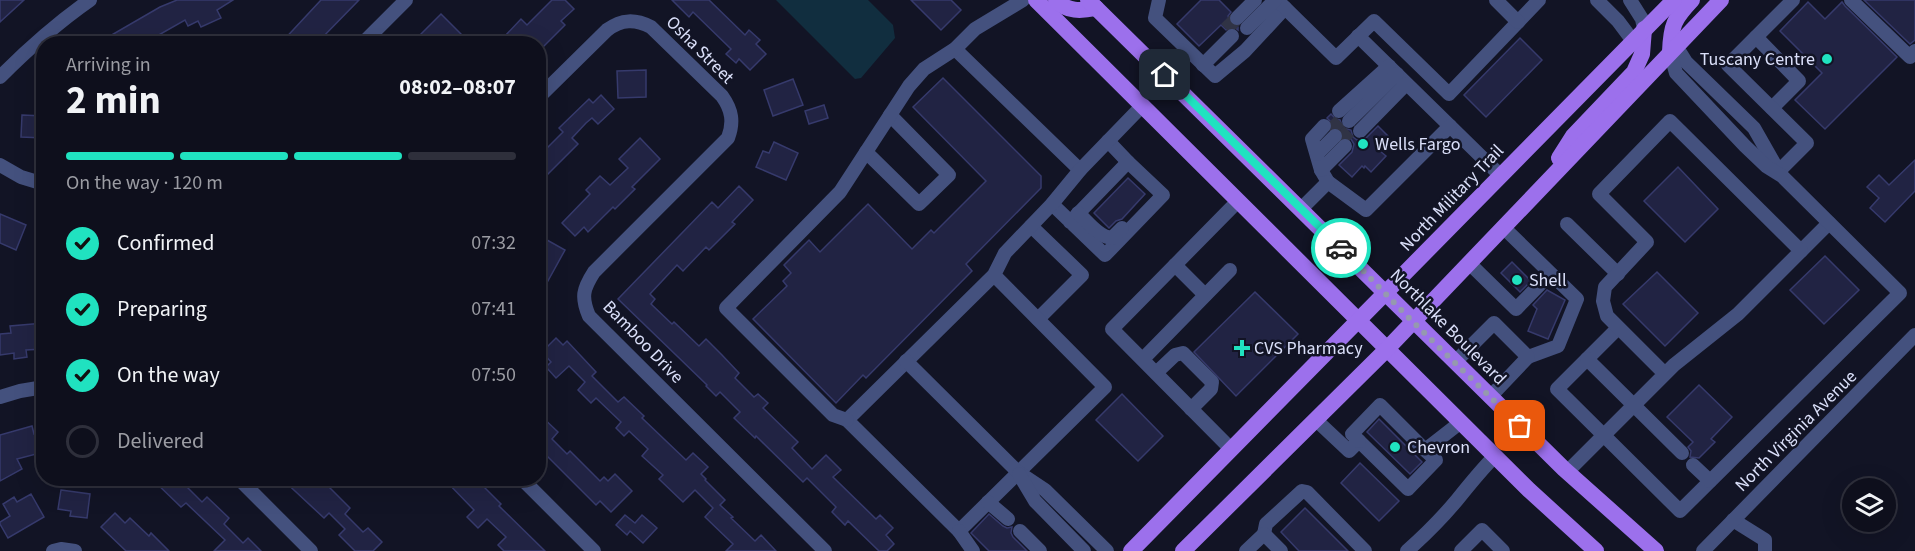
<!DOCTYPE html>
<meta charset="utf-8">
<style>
body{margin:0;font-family:"Source Sans 3",sans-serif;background:#1c1d29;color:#f1f3f6;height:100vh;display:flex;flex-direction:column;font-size:22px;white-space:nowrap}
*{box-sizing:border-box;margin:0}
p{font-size:20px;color:#9b9ca3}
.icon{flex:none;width:33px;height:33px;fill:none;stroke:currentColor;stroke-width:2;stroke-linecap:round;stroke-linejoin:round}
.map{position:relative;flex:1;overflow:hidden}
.drawer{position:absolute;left:36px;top:36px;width:510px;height:450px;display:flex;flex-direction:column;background:#0e0f1c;border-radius:24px;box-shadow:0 6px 24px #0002,0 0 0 2px #2e2f3b}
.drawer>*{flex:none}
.fabs{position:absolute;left:1842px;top:478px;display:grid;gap:12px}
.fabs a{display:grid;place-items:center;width:54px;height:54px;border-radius:50%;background:#0e0f1c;box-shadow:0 6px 24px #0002,0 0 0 2px #2e2f3b;font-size:30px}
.pin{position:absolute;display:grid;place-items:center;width:51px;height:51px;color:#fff;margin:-26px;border-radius:12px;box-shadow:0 3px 9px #0006}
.courier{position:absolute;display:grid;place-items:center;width:60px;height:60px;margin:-30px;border:4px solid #20e2c0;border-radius:50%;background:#fff;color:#222;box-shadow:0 2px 8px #0007}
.head em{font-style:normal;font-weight:700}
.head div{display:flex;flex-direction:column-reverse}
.head{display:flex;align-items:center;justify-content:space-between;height:102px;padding:0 30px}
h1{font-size:39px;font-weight:700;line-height:45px}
.bar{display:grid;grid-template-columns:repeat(4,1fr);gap:9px 6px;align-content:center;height:72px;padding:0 30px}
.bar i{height:8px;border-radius:4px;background:#2e2f3b}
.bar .on{background:#20e2c0}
.bar p{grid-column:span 4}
ol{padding:0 30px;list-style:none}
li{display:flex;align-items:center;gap:18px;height:66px}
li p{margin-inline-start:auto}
li .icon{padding:6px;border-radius:50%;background:#20e2c0;color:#111;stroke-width:4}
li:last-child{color:#9b9ca3}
li i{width:33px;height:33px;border:3px solid #2e2f3b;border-radius:50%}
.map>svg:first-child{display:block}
.water{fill:#112e3f}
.building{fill:#212343;stroke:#363a6c;stroke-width:1.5}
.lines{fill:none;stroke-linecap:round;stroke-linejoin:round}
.minor-tunnel{stroke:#303345;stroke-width:14;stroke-dasharray:14 7;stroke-linecap:butt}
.minor{stroke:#44517e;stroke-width:14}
.major{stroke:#9c70ec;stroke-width:16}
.done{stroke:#9599af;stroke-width:6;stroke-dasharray:0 10.8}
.route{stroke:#20e2c0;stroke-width:8}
.poi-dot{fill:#20e2c0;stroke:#121425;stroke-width:2}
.labels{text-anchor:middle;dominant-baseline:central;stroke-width:5;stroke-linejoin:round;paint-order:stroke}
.street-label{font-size:18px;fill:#dbe0fa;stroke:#121425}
.poi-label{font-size:18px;fill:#dbe0fa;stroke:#121425;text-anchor:start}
</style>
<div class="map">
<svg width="1915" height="551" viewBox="0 0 1915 551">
<rect width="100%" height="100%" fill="#121425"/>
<path class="water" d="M776,0H868L893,25L895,38L861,78L855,79Z"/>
<g class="building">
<path d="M0,0H24L0,22Z"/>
<path d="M177,0H233L217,10L221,18L201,27L198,21L188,26L185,20L143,44H96L160,7Z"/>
<path d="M321,0H359L316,44H280Z"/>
<path d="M552,0H565L574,9L561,21L565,25L538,52V44H508L503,38L521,19L527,25Z"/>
<path d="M672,0H709L745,35L749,30L760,40L756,44L766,54L750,70L739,59L736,63L726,54L731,49L693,12L689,17Z"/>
<path d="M911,0H951L961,10L941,30Z"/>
<path d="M1201,0H1219L1231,12L1228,16L1230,24L1238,27V30L1234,27L1226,30L1221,25L1199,46L1177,24Z"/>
<path d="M1864,0H1915V40L1910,44Z"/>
<path d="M1808,2L1825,19L1842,2L1845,6L1897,57L1825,129L1795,100L1822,73L1780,31Z"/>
<path d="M441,14L461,34L452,44H427L419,36Z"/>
<path d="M1520,38L1542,60L1486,117L1464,95Z"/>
<path d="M646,70V97L618,98L617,71Z"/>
<path d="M943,78L1041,176V188L966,264L972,271L866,378L863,375L836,403L753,319L787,286L783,281L791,273L784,265L809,240L820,252L868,204L912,249L931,230L934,233L986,181L913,107Z"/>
<path d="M793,79L803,105L773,116L764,90Z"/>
<path d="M601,95L614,109L598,124L592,118L586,123L572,138L578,144L538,184V157L563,132L559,128L589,99L593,103Z"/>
<path d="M824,105L828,118L809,124L805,111Z"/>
<path d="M1331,114L1336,119L1340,120L1343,128L1351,130L1353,137L1357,140L1366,138L1378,126L1390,138L1380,148V151L1386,156L1371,172L1365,166L1364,168L1362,166L1352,177L1339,165L1352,152L1354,144L1351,139L1344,137L1341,129L1333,127L1332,123L1327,118Z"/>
<path d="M22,115L44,116V138L21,137Z"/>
<path d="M640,138L660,159L632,187L635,189L615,209L613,207L588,232L584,227L575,236L562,223L590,194L586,190L600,176L610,185L628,168L619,159Z"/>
<path d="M774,142L798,153L786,180L756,167L763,151L769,153Z"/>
<path d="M1915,160V191L1885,222L1870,208L1879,198L1867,187L1879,175L1889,185Z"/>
<path d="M1678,167L1718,209L1685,242L1644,201Z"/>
<path d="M1128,178L1145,194L1122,219L1116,221L1109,228L1094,213Z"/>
<path d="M739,186L753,200L732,222L735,224L709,250L706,247L683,271L677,265L650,294L655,299L651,304L672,324L674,322L699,346L706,339L722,355L739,373L735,378L754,397L758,394L768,403L763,408L798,442L792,448L812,469L826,455L841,470L833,477L876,519L880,515L893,528L886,535L894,544L887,551H879L848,521L845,525L832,512L836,507L807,478L803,482L756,436L755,438L734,418L740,412L720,392L716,396L706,386L707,385L618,299L712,202L718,208Z"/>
<path d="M0,214L26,225L16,250L0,243Z"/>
<path d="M547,240L565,250L538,299V255Z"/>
<path d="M1825,256L1859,290L1824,324L1790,290Z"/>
<path d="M1512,262L1531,281L1520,292L1501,273Z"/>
<path d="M1657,272L1698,313L1665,346L1623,304Z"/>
<path d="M1547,290L1565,300L1548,339L1528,331L1537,309L1533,305Z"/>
<path d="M1255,292L1298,334L1236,396L1194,352Z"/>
<path d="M44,323V349L26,350L27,357L14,359V353L0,355V334L11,333L10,326Z"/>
<path d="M556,338L563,345L567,341L596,372L592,376L618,402L624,397L644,416L642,418L686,460L693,453L708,467L701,474L706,479L705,480L725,500L720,505L733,517L731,518L755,541L761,535L776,551H726L733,544L705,517L713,508L695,490L683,502L659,479L663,475L642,456L648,449L629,431L624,436L616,428L621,422L596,398L591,403L578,390L585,382L569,366L556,378L546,367L551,362L542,352Z"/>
<path d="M1699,385L1732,417L1711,439L1715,442L1699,458L1690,457L1691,451L1688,447L1693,442L1667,417Z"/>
<path d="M1122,394L1163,436L1138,461L1096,420Z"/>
<path d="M538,413L558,432L552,439L567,454L570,451L600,481L604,477L608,481L615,474L632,491L611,512L600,501L596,505L538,447Z"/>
<path d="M1379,419L1422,462L1410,474L1367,432Z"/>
<path d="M32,426L34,434L44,431V452L17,459L22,469L0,481V435Z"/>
<path d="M1360,463L1399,501L1379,521L1341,483Z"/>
<path d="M151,478H192L185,485L202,502L207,497L229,518L224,524L243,543L248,538L261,551H214L225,540L186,503L181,507Z"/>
<path d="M281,478H320L350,508L345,514L363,532L368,528L382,542L373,551H355L339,535L345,529L329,513L324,518Z"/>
<path d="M443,478H475L501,504L499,506L545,551H504L498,545L506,537L487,519L478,528L467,517L474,510Z"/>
<path d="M61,490L90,494L87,518L70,516L71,511L58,509Z"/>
<path d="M31,494L44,517L8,538L0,524V522L10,516L3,504L14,497L17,502Z"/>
<path d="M1305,508L1348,551H1299L1281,532Z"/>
<path d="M115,513L125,523L130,518L149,536L151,533L169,551H126L101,527Z"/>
<path d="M989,514L1003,526L1007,528L1012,527L1011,533L1013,537L1027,551H989L971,533Z"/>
<path d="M625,515L635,523L642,515L657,528L643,543L630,531L627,535L616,525Z"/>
</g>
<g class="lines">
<g class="minor-tunnel">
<path d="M1226,29L1237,18"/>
<path d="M1330,131L1345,116"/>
<path d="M1339,141L1355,126"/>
</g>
<g class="minor">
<path d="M1159,0L1155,18L1215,76L1245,51L1285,8"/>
<path d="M1277,0L1336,58L1374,21L1449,94L1539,0"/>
<path d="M1496,0L1518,22"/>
<path d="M1597,0L1618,21L1633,41"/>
<path d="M1630,0L1642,19L1644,29"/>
<path d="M1851,0L1910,57L1915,51"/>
<path d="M1237,18L1255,0"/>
<path d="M1247,28L1275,0"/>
<path d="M1358,36L1501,176"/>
<path d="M1756,37L1799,81L1772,108"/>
<path d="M362,44L406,0"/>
<path d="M1676,46L1686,62L1754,128L1779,172"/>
<path d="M955,49L1080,170"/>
<path d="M1203,65L1232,36"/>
<path d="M0,77C28,49 57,23 90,0"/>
<path d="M538,98L607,30C622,19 635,19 651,27L722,96C732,110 734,122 728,138L594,272C583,289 581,297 589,316L825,551"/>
<path d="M1339,111L1389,66"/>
<path d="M1349,121L1397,74"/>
<path d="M1324,126L1312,139L1321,170L1328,182L1366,210L1450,126"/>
<path d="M1360,131L1406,84"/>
<path d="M1108,141L1128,162"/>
<path d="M866,152L919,204L949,175L890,115"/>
<path d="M1317,154L1335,136"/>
<path d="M0,165L21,177L44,184"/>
<path d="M1321,170L1345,146"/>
<path d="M1779,171L1807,143L1728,65L1793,0"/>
<path d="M1052,204L1105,255L1163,195L1128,162L1070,222"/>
<path d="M1301,209L1328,182"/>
<path d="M1078,213C1088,222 1099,237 1112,238L1122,228"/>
<path d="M1567,224L1618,274"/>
<path d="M1031,226L1082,275L1038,319"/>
<path d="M1503,227L1577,299L1558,346L1528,357"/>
<path d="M1801,251L1829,223"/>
<path d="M1469,263L1516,309L1550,274"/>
<path d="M1175,265L1205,295"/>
<path d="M994,275L1105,387L959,531L847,420L994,275L1005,253L1052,204L1080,170L1142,106"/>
<path d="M1618,328L1557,389L1680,511L1900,293L1782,176L1766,166L1745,146L1676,73L1670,52"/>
<path d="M1143,359L1230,270"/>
<path d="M1587,359L1682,453"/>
<path d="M906,361L1018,472L1045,490L1107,551"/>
<path d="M1455,362L1494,323L1528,357L1490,397"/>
<path d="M1156,373L1175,355L1183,353L1212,382L1211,389L1191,409"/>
<path d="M0,397L20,391L44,387"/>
<path d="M847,420L833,415L726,308L840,192L909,86L924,69L955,49L975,29L1023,0"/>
<path d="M1316,420L1349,451L1359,441L1408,489L1436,460L1425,450L1461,422"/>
<path d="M1359,441L1352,434L1380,405L1425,450"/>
<path d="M1231,449L1112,329L1238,201"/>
<path d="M1693,465L1710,481"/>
<path d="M1567,472L1674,365L1738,314L1801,251L1670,121L1599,194L1647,242L1605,287L1603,301L1607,316L1665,374"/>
<path d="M1019,474L1035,501L1084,551"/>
<path d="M238,478L311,551"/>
<path d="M521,478L594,551"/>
<path d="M988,502L1008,519"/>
<path d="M1733,520L1765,540V551"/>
<path d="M959,531L973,551"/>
<path d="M1020,531L1040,551"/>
<path d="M1264,534L1266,524L1302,491L1307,492L1365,551"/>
<path d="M53,551L61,549L75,551"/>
<path d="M1246,551L1264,534L1281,551"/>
<path d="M1407,551C1425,535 1442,518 1457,500C1469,485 1481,470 1495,456"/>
<path d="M1461,551L1482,530L1503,551"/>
<path d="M1703,551L1915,335"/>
</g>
<g class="major">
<path d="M1036,0L1529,490L1596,551"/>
<path d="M1056,0C1067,12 1081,11 1096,8"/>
<path d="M1088,0L1564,469L1656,551"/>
<path d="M1670,52C1671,25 1674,19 1692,0"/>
<path d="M1559,158L1573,136L1634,72L1642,54L1644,29"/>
<path d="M1131,551L1674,0"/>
<path d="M1183,551L1386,350L1721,0"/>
</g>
</g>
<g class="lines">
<path class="done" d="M1341,248L1413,322L1520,426"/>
<path class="route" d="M1165,75L1341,248"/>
</g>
<g class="poi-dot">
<circle cx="1827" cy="59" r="6"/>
<circle cx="1363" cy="144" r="6"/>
<circle cx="1517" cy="280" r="6"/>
<path d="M1239 339h6v6h6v6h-6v6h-6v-6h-6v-6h6z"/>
<circle cx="1395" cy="447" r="6"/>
</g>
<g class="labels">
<g class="street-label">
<text transform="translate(700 50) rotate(45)">Osha Street</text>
<text transform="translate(1452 198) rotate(-46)">North Military Trail</text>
<text transform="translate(1448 327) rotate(45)">Northlake Boulevard</text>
<text transform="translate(643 342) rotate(46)">Bamboo Drive</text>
<text transform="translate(1796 431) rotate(-45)">North Virginia Avenue</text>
</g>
<g class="poi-label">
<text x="1815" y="59" text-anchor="end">Tuscany Centre</text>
<text x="1375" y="144">Wells Fargo</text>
<text x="1529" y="280">Shell</text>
<text x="1254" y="348">CVS Pharmacy</text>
<text x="1407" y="447">Chevron</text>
</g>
</g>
</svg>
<div class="fabs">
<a><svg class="icon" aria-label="layers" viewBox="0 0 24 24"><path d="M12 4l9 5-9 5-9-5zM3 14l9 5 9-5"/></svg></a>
</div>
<div class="pin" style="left:1520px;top:426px;background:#ea580c"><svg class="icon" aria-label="bag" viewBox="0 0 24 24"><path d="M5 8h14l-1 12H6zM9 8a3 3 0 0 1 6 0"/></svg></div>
<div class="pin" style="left:1165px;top:75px;background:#1f2937"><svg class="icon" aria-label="home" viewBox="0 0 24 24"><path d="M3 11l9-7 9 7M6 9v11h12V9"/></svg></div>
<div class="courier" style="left:1341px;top:248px"><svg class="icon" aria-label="car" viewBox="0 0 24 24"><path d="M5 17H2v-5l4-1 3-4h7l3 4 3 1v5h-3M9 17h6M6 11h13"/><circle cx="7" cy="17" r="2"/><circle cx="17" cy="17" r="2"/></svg></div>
<section class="drawer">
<div class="head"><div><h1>2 min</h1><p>Arriving in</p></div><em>08:02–08:07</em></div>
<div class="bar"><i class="on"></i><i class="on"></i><i class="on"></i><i></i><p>On the way · 120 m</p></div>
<ol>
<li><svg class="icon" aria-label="check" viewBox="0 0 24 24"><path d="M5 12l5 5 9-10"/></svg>Confirmed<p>07:32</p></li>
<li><svg class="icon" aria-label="check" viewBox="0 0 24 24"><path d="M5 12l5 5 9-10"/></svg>Preparing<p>07:41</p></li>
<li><svg class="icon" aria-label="check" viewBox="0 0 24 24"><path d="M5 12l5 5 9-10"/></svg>On the way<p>07:50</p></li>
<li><i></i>Delivered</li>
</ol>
</section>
</div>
